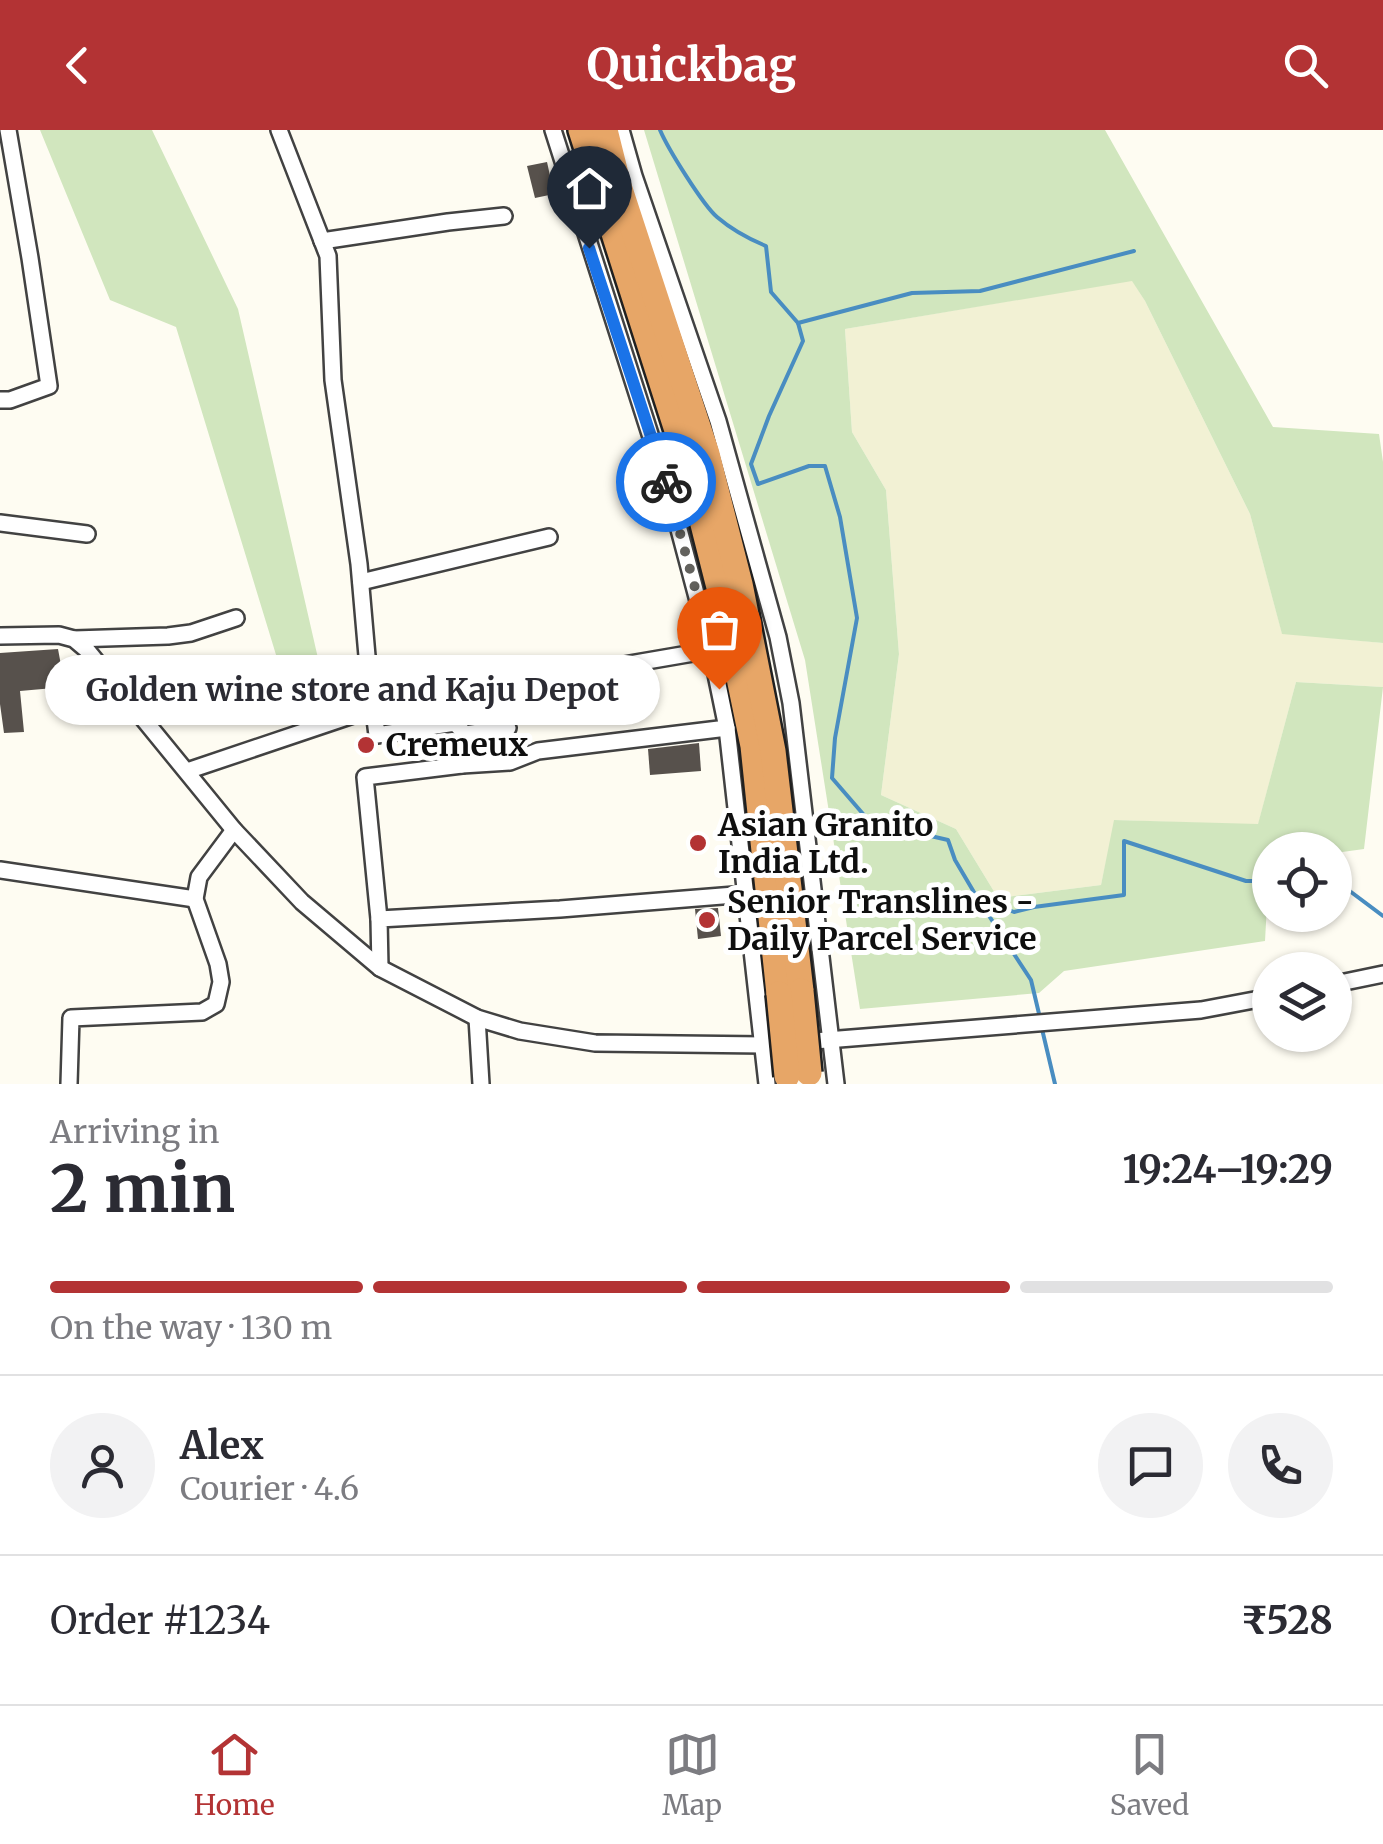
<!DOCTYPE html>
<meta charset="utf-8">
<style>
body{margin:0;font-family:Merriweather,serif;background:#f2f2f3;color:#2b2b33;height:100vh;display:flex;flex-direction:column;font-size:38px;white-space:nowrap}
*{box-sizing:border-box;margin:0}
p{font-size:32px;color:#7c7c81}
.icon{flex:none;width:55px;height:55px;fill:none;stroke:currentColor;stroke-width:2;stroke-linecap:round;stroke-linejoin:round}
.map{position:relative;height:954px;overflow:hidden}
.drawer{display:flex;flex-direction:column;background:#fff;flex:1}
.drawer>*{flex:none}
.buttons{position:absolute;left:1252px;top:702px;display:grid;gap:20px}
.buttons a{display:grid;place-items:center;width:100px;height:100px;border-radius:50%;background:#fff;box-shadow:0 2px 8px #0004;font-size:50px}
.pin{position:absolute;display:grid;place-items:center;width:85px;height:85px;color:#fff;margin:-102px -42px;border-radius:50% 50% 50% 0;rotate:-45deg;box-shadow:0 0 10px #0007}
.pin .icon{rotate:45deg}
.courier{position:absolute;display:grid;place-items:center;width:100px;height:100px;margin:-50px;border:8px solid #1a73e8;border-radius:50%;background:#fff;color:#222;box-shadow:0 2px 12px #0007}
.bubble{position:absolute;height:70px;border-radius:35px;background:#fff;box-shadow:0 2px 8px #0004;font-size:32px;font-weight:700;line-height:70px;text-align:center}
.summary em{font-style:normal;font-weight:700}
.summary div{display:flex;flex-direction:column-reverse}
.summary{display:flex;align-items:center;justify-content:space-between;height:170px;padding:0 50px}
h1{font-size:65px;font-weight:700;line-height:75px}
.bar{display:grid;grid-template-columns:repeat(4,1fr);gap:15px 10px;align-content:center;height:120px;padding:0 50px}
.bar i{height:12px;border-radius:8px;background:#e1e1e2}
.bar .selected{background:#b33334}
.bar p{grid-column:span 4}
.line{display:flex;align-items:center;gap:25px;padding:0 50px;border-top:2px solid #e1e1e2}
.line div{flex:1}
.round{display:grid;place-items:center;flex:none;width:105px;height:105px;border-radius:52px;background:#f2f2f3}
header{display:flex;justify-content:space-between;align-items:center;height:130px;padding:0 50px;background:#b33334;color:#fff;font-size:45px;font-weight:700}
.tab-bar{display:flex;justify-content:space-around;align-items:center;height:140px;border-top:2px solid #e1e1e2;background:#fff;font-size:28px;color:#7c7c81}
.tab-bar a{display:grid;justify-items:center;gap:5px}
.tab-bar .selected{color:#b33334}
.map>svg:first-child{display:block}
.farmland{fill:#f2f1d4}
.green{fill:#d1e6be}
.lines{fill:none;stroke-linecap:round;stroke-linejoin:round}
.stream{stroke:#498dc1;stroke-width:4}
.building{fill:#57514c}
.minor-casing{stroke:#424242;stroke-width:20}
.highway-casing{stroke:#202020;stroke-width:30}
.minor{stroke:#fff;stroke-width:15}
.highway{stroke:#e7a667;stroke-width:25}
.highway-bridge-casing{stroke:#202020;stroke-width:30;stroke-linecap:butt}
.highway-bridge{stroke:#e7a667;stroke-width:25}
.done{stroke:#63625e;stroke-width:10;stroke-dasharray:0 18}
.route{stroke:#1a73e8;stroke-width:12}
.poi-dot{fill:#b33334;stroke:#fff;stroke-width:4}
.labels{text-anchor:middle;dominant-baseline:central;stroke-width:10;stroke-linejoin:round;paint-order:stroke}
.poi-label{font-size:32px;font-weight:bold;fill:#0f0f0f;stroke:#fff;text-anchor:start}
</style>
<header><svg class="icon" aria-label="back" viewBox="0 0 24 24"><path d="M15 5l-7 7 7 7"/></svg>Quickbag<svg class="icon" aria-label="search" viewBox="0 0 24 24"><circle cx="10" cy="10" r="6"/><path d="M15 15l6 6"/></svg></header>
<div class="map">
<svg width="1383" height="954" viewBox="0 0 1383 954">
<rect width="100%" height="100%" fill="#fefcf2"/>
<path class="farmland" d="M1132,150L1145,171L1250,384L1282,503L1383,513V557L1296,552L1258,695L1115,690L1101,755L998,768L956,699L881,665L899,524L886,360L852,302L845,199Z"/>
<g class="green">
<path d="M40,0H152L238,179L320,537L324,572L295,587L176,197L110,170Z"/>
<path d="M644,0H1105L1273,297L1379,304L1383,332V513L1282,504L1250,384L1145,171L1132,151L845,199L852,302L886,360L899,524L881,665L956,699L998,768L1101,755L1114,690L1258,694L1296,552L1383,557L1364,719L1335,723V720H1270L1265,811L1064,841L1039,863L860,879L805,530Z"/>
</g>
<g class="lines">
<g class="stream">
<path d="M660,0C668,19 703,75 717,87C731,99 749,109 766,116L771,162L798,193L803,211L769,286L751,334L758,354L809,336H825L840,387L857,488L835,608L832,648L870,692L948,710L955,730L978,769L1031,850L1040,888"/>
<path d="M798,193L912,163L980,161L1134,121"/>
<path d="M1335,750L1383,786"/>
<path d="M979,769L1014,782L1034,777L1124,765V711L1246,751H1270"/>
<path d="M1042,899L1055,954"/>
</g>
</g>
<g class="building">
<path d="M547,32L554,64L535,68L527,36Z"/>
<path d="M58,519L65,557L20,561L24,602L4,603L0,574V523Z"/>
<path d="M699,613L701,641L650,645L648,619Z"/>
<path d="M718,778L721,806L698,809L695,779Z"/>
</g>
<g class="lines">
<defs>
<g id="minor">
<path d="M279,0L328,126L333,250L359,434L367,526L377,605L455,593L465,604"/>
<path d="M553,0L672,373L711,520L727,598L767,954"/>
<path d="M621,0L634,46L718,291L778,507L791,573L836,954"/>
<path d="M322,111L448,92L504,86"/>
<path d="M0,270H10L49,256L30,128L8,0"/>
<path d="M0,393L87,404"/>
<path d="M361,452L549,407"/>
<path d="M0,506L59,505L74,509L87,520L234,700L302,772L380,838L477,888L520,901L595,913L764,915L1201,880L1270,867"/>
<path d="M74,509L168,506L191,503L236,488"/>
<path d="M462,635L465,604L508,598"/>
<path d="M187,641L374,578L711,520"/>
<path d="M0,740L195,769"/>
<path d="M379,789L365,647L462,635L510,632L538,621L727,598"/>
<path d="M380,838L379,789L560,779L747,764"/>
<path d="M1335,854L1383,844"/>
<path d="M477,888L481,954"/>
<path d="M69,954L71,888L202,882L216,874L221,852L218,834L195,769L199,747L234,700"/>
</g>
<g id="highway">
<path d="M581,0L688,335L726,485L753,616L779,864"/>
<path d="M605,0L619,56L707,324L740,454L773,621L801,861"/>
</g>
</defs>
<use href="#minor" class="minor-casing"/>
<use href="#highway" class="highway-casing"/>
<use href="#minor" class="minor"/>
<use href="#highway" class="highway"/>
<defs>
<g id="highway-bridge">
<path d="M801,861L809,943"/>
<path d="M779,864L787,946"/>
</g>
</defs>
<use href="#highway-bridge" class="highway-bridge-casing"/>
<use href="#highway-bridge" class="highway-bridge"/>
</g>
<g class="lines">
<path class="done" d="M666,352L712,520L719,559"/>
<path class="route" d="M589,118L666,352"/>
</g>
<g class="poi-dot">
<circle cx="366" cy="615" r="10"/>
<circle cx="698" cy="713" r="10"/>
<circle cx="707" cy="790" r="10"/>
</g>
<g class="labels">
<g class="poi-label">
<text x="386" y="615">Cremeux</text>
<text x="718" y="695">Asian Granito<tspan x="718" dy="37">India Ltd.</tspan></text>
<text x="727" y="772">Senior Translines -<tspan x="727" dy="37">Daily Parcel Service</tspan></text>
</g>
</g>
</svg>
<div class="buttons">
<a><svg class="icon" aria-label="locate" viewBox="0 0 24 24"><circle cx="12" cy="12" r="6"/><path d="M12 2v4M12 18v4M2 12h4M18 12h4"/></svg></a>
<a><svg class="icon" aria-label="layers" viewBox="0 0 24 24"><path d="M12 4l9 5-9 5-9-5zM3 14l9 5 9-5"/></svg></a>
</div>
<div class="pin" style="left:719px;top:559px;background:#ea580c"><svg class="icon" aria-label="bag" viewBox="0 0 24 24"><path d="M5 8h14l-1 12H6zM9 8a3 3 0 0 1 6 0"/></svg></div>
<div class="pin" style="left:589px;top:118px;background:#1f2937"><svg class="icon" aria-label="home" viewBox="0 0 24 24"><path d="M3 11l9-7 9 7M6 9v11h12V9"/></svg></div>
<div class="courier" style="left:666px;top:352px"><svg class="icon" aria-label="bike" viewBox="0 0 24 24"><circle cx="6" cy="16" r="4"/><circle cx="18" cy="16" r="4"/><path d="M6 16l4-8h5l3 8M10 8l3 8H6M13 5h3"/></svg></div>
<div class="bubble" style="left:45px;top:525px;width:615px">Golden wine store and Kaju Depot</div>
</div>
<section class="drawer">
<div class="summary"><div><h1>2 min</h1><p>Arriving in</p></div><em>19:24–19:29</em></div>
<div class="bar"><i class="selected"></i><i class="selected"></i><i class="selected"></i><i></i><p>On the way · 130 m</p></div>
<div class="line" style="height:180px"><a class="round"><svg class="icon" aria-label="person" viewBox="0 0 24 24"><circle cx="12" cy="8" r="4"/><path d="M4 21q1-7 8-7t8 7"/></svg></a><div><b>Alex</b><p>Courier · 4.6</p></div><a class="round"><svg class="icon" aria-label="chat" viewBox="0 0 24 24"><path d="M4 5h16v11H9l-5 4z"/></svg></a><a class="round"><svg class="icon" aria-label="phone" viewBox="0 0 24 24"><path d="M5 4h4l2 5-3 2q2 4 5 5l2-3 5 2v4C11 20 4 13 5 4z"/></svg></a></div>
<div class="line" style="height:130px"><div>Order #1234</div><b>₹528</b></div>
</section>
<nav class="tab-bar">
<a class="selected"><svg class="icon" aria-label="home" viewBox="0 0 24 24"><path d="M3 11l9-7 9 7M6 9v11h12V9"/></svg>Home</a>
<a><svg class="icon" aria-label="map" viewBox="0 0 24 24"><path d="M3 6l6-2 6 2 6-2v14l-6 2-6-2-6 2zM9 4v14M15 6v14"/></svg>Map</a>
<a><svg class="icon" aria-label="saved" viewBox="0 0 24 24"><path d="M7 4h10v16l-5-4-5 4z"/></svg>Saved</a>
</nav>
